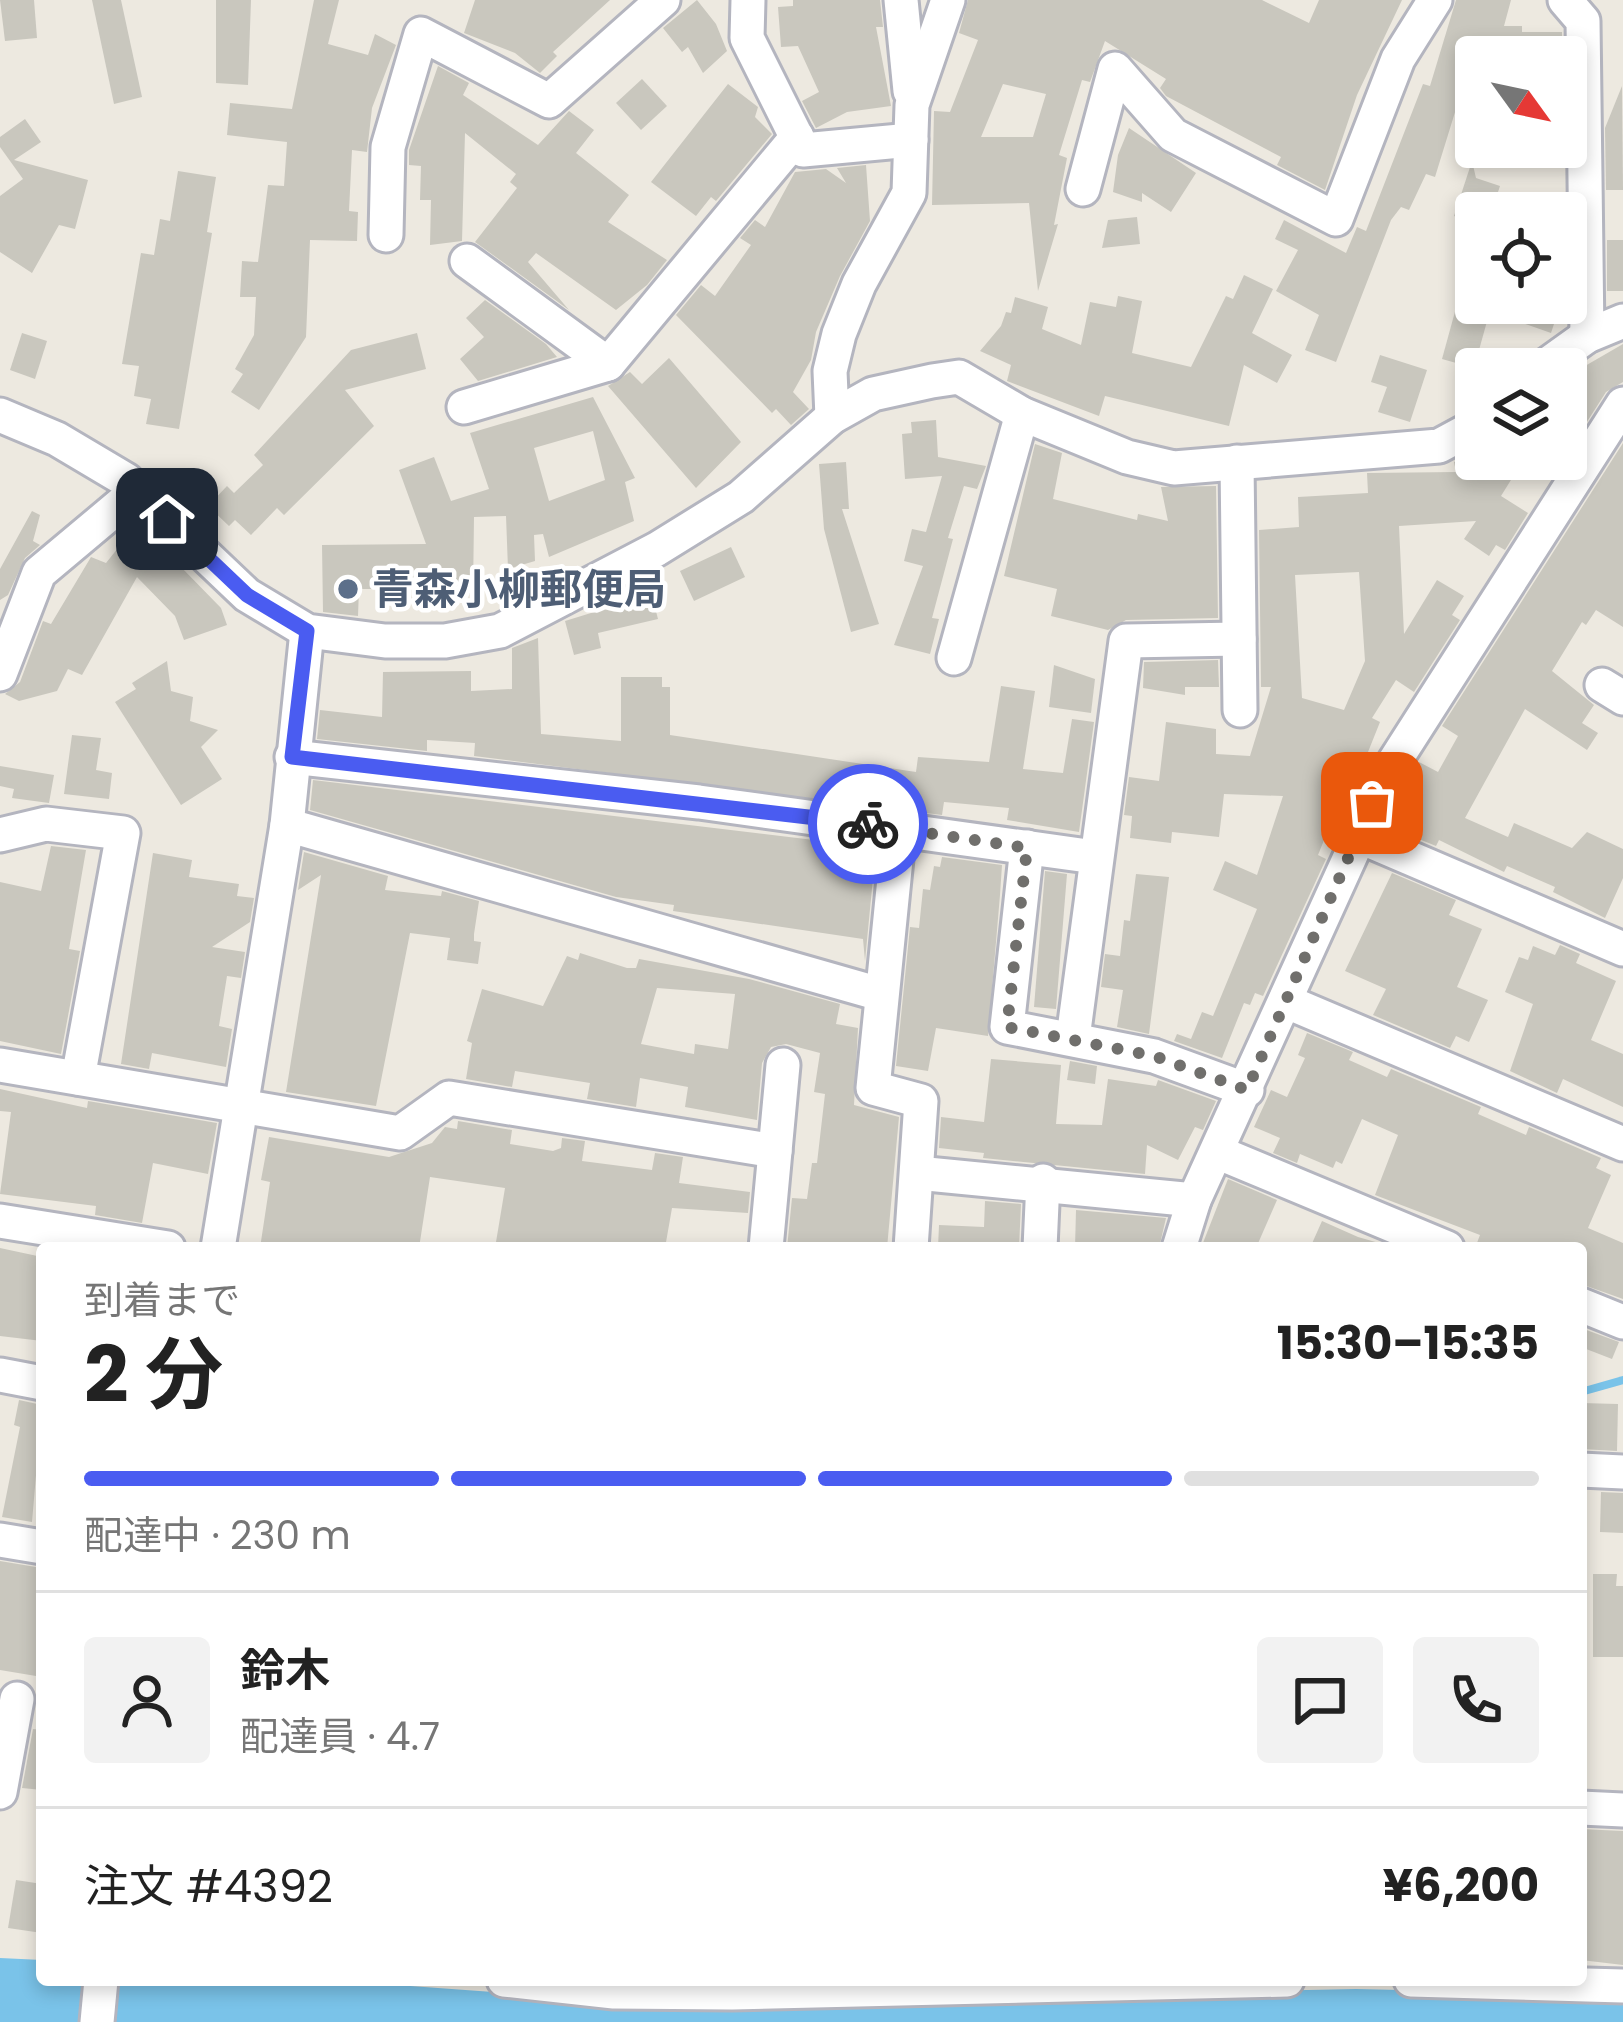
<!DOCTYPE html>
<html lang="ja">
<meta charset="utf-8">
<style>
body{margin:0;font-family:Poppins,"Noto Sans JP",sans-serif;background:#f2f2f2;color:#222;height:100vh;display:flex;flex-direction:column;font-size:45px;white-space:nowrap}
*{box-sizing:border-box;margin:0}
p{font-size:39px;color:#767676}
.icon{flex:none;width:66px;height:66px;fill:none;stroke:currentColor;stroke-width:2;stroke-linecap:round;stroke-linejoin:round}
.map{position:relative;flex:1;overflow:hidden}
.drawer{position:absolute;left:36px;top:1242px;width:1551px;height:744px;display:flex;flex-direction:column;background:#fff;border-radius:12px;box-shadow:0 6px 18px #0003}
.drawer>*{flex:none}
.needle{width:78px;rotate:123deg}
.tools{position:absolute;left:1455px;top:36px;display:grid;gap:24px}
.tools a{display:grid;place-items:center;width:132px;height:132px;border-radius:12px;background:#fff;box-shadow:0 6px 18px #0003;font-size:60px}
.pin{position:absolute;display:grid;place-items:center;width:102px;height:102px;color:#fff;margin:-51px;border-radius:24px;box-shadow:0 6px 18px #0006}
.courier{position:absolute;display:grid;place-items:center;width:120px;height:120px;margin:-60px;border:9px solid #4a5cf1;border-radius:50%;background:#fff;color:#222;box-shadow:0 3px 15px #0007}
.summary em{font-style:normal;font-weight:700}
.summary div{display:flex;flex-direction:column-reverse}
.summary{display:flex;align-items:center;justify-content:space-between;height:204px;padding:0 48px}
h1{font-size:78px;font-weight:700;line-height:90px}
.bar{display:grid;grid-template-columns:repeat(4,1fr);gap:18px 12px;align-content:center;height:144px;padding:0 48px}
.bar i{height:15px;border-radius:9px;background:#e0e0e0}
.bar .on{background:#4a5cf1}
.bar p{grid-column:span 4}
.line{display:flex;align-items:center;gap:30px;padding:0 48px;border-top:3px solid #e0e0e0}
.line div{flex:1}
.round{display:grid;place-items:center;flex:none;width:126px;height:126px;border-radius:12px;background:#f2f2f2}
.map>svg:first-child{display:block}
.water{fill:#7ac3e9}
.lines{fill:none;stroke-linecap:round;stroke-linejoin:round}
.stream{stroke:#7ac3e9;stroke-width:8}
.building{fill:#c9c7be;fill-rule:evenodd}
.minor-casing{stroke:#b4b5bf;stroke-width:39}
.minor{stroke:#fff;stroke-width:33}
.done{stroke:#706f6c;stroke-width:12;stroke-dasharray:0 21.6}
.route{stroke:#4a5cf1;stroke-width:15}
.service-dot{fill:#5c6f8a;stroke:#fff;stroke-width:4.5}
.labels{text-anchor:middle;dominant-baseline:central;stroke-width:9;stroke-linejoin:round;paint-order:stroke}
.service-label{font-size:42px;font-weight:bold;fill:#4e5e75;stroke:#fff;text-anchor:start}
</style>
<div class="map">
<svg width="1623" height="2022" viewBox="0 0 1623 2022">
<rect width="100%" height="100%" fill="#ede9e0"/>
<path class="water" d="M0,1958L42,1960V1980H328L645,2003L1356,1989L1623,1995V2022H0Z"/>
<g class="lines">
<path class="stream" d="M1581,1392L1623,1380"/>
</g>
<g class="building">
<path d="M0,0H34L37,38L5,41Z"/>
<path d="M92,0H121L142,97L114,104Z"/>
<path d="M216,0H251L248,85L216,83Z"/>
<path d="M314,0H339L328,44L368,55L375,34L396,45L372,108L367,152L352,150L349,211L358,212L357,241L310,240L306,337L259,410L231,392L243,374L235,369L254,335L256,297H240L242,261L258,262L268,185L284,186L287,142L227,135L230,103L292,109Z"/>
<path d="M475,0H610L553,52L557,56L540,73L515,53L464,33Z"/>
<path d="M697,0L716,24L727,51L703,73L688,47L682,52L663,28Z"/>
<path d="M793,0H880L883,27H876L891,106L847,112L816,128L802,101L819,92L798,46L781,47L778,7L793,6Z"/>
<path d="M968,0H1262L1309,23L1319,0H1402L1357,95L1325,190L1277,165L1281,157L1166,96L1160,88L1166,79L1105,41L1090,82L1082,80L1059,155L1067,158L1054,225L1058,224L1038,291L1029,203L932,205L934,111L950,112L978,40L959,33ZM1003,84L1046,94L1033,137H981Z"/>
<path d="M1456,0H1511L1504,26H1522V32H1562V57H1472L1435,177L1426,174L1409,210L1401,207L1391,220L1336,362L1305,350L1319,315L1276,291L1298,250L1275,239L1284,220L1346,253L1357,227L1366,231L1423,84L1430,86Z"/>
<path d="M438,66L469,83L463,95L538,145L569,111L594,130L576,153L629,195L608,222L667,260L647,285L616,310L536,253L528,262L569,310L475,242L517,188L510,182L516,174L465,133L462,241L430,245L431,200H420L421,166L409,165V150Z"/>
<path d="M642,79L667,106L641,130L616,103Z"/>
<path d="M728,84L758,107L755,117L772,134L716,201L711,197L696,216L651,182Z"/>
<path d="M1622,86L1623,190H1606L1605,128Z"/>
<path d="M25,119L41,142L14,160L88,180L75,229L59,225L32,273L0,252V196L23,179L0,147V137Z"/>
<path d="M1129,128L1196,173L1171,212L1142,193V202L1113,192L1118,155Z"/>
<path d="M1472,161L1476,178L1500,186L1491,213H1476V224L1454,216Z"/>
<path d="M866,165L870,221L840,276L816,332L811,360L793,392L809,409L791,425L776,409L772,413L676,315L701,285L715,296L751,245L740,238L755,220L765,227L795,172L826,169L846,183L837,168Z"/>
<path d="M178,171L216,177L207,232L212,233L179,429L146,424L151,399L134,396L139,366L122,364L141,253L154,255L160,219L170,221Z"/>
<path d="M1137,217L1140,244L1102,248L1108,220Z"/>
<rect x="1607" y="240" width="16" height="51"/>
<path d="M1244,275L1273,289L1252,333L1292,355L1277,383L1244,365L1229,426L1105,396L1099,416L1007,381L1011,365L980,351L1001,326L1006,312L1011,313L1015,297L1048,307L1042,329L1081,345L1090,302L1116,307L1118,296L1142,301L1132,353L1191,367L1226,296L1233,299Z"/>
<path d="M1459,297L1491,307L1474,368L1442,359Z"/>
<path d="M485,300L546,344L557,357L478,381L460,359L484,337L466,318Z"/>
<path d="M1517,303H1561L1551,333L1511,319Z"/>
<path d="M22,333L47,341L35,379L10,370Z"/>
<path d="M417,333L426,369L345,390L374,426L284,515L277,508L251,535L235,520L229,526L208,506L227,486L234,493L263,465L254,455L351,350Z"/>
<path d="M1623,344V382L1606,392L1576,439L1566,432V377Z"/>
<path d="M1380,355L1427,370L1410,422L1378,412L1387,387L1371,382Z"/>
<path d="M669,358L741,442L696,488L608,386L630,372L642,384Z"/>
<path d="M593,397L635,478L625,482L634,521L549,557L543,534L534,535L535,561L508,569L506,516L474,517L473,593L451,597L449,589H359L358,616L323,612L322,545L426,544L399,470L434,457L451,501L489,489L470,433ZM593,431L605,480L549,501L534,448Z"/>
<path d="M936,420L938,457L986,466L977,489L964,486L948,538L953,539L932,618L939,619L930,654L894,645L923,566L904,561L912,529L926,532L942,476L905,479L902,434L912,433L911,422Z"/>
<path d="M1623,443V627L1596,610L1586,625L1582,622L1552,671L1594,705L1582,723L1598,733L1587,750L1525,709L1465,818L1508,837L1514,823L1572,848L1587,832L1623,849V878L1605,918L1553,892L1555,887L1507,866L1504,872L1439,840L1436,846L1387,826L1419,762L1438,772L1458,736L1442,726Z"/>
<path d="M1035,444L1062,453L1053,499L1137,520L1138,514L1168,521L1161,487L1216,486L1218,618L1126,620L1108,630L1051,616L1057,589L1004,576Z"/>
<path d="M1475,456L1524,459L1501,496L1528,513L1505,550L1496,545L1489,556L1464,539L1476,521L1399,526L1404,634L1437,580L1464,596L1452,615L1460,620L1414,692L1396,680L1372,718L1380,722L1366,757L1371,760L1345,817L1335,813L1318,855L1326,859L1263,996L1255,993L1250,1005L1244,1003L1222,1058L1174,1041L1177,1034L1191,1039L1202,1012L1213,1016L1257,909L1213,890L1225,861L1257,875L1283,796L1224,794L1219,837L1172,832L1171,843L1130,838L1132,816L1124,815L1129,777L1159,781L1166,722L1216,729V754L1250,756L1271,687H1261L1259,530L1299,527L1298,497L1368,493L1367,473L1456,472L1454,462ZM1359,572L1365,661L1344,710L1302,698L1295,575Z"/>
<path d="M846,462L849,509H842L879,624L851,632L824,529L819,464Z"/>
<path d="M32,511L40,515L33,541L40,545L25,558L8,595L0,600V569Z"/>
<path d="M138,523L221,608L227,625L184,640L175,616L137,577L82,675L68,669L57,691L19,701L5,694L20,682L43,621L51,624L91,557L106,563Z"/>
<path d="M731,547L745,577L694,601L680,571Z"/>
<path d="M650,588L658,619L598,633L601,648L574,655L565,621L617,605L615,596Z"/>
<path d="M538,638L541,734L621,741V677H662V687H670V735L916,772L918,757L989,762L1001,686L1035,691L1023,769L1063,773L1072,719L1094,722L1079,832L1007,820L1009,808L944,802L942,815L474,756L475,743L427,740V751L317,739L320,710L382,717L383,672L471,671V691L512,689V648Z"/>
<path d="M1218,660L1219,687H1185V695L1143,688L1144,662Z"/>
<path d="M167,661L171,691L193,697L190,721L218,730L201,747L222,779L181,805L115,702L136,689L132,683Z"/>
<path d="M1054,665L1095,679L1091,713L1049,707Z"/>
<path d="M72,735L101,738L96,770L112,773L109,799L64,794Z"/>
<path d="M0,766L54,775L49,803L12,798L14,789L0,786Z"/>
<path d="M313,780L847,844L846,854L875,857L865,961L863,939L673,911L674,905L616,897L310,810Z"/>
<path d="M51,846L86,850L69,949L80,951L61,1054L0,1041V882L41,891Z"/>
<path d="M304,852L388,876L385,890L441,896L442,891L479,901L474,934V941L481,942L478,964L447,960L450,938L410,933L376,1106L286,1092L321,875L298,890Z"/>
<path d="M153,853L192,860L189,877L239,884L237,896L254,898L250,922L212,947L245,952L241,978L227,976L219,1026L232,1029L226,1067L152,1053L149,1069L121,1064Z"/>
<path d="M942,857L1002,865L1000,895L988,1036L936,1028L928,1071L896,1066L910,927L919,928L923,889L930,890L934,866L940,867Z"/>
<path d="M1045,871L1067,874L1056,1009L1034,1007Z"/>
<path d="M1392,873L1456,900L1449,915L1482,929L1457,987L1488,1000L1469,1042L1456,1036L1450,1048L1373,1015L1386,989L1345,971Z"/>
<path d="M1136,874L1169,877L1149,1034L1117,1027L1123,990L1101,987L1105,954L1120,956L1124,920L1130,921Z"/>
<path d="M1560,945L1580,954L1576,963L1616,981L1591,1040L1623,1054V1107L1563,1079L1557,1093L1510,1071L1533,1004L1505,992L1519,957L1528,960L1533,946L1555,955Z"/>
<path d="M580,953L627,968H636L639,959L749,979L840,1004L836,1024L858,1028L854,1105L899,1117L887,1248H787L792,1198L807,1199L812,1163H817L825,1094L814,1092L820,1053L786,1044L771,1047L762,1063L757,1120L685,1107L688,1087L640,1078L636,1107L587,1099L590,1083L515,1071L512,1087L466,1079L472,1043L467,1041L482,989L543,1006L567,956L578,960ZM657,988L735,994L728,1049L695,1044L694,1054L641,1044Z"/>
<path d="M1307,1033L1353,1052L1349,1060L1387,1077L1391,1069L1481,1107L1478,1114L1526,1135L1529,1127L1601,1158L1596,1168L1611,1175L1588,1228L1623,1243V1299L1581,1284V1248H1475L1480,1235L1375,1195L1398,1135L1362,1119L1342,1164L1336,1161L1333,1168L1300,1154L1297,1163L1273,1153L1280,1138L1254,1127L1271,1090L1287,1097L1305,1058L1298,1055Z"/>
<path d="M991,1059L1061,1065L1056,1124L1102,1125L1108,1079L1156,1086L1158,1080L1216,1101L1203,1130L1195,1127L1178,1160L1147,1145L1145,1174L983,1158L984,1153L939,1148L941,1117L984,1122Z"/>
<path d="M1070,1061L1097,1066L1095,1084L1067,1080Z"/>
<path d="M0,1089L87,1108L88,1101L217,1123L208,1174L153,1163L142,1223L95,1215L96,1206L0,1194L11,1112L0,1111Z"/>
<path d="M458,1121L512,1130L510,1144L553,1151L561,1148L562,1138L585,1141L582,1161L652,1170L655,1153L683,1157L679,1183L750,1192L748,1213L672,1208L665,1248H495L505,1188L430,1177L419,1248H260L270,1182L261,1180L269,1137L389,1157L432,1143L445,1127L457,1129Z"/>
<path d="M1228,1179L1277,1200L1256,1248H1201Z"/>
<path d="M985,1201L1021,1204L1019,1248H938L939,1225L984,1227Z"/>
<path d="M1076,1210L1166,1218L1159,1248H1075Z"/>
<path d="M1322,1221L1358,1237L1386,1245L1310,1248Z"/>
<path d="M0,1248L42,1257V1341L0,1336Z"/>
<path d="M1581,1328L1619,1342L1612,1359L1581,1347Z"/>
<path d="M19,1400L42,1405L32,1522L2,1517L20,1427L14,1425Z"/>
<path d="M1581,1403L1618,1404L1617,1451L1581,1449Z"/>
<path d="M1601,1492L1623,1493V1533L1600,1532Z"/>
<path d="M0,1561L42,1568V1677L0,1670Z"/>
<path d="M1593,1574H1617L1616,1586H1623V1657H1593Z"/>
<path d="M33,1729L42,1730V1790L22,1788Z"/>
<path d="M1581,1829L1623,1831V1965L1581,1960Z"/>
<path d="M16,1880L42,1884V1933L8,1928Z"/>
</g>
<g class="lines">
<defs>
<g id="minor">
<path d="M748,0L747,38L803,150L911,140"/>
<path d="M901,0L910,91"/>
<path d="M1565,0L1583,21L1587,336"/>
<path d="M1083,189L1115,69L1173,135L1336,219L1398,59L1435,0"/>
<path d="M386,235L388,147L421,34L549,101L663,0"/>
<path d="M467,261L608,364"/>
<path d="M1541,369L1587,336L1623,321"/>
<path d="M464,407L608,364L797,137"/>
<path d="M0,415L57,439L126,480L247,595L307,631L385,641H445L500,631L657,549L741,497L832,417L873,394L932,381L959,377L1022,414L1127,457L1174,468L1439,446L1476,426"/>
<path d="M832,417L830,371L839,334L859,284L909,193L912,105L948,0"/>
<path d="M1237,462L1240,710"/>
<path d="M954,658L1022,414"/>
<path d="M0,674L39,573L138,490"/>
<path d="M1602,685L1623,698"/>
<path d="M292,757L699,802L1095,857"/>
<path d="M287,825L880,994"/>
<path d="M899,829L873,1088L921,1101L911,1248"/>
<path d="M0,835L46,824L123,833L78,1078"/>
<path d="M1356,835L1623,949"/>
<path d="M1027,847L1007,1027L1154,1056L1247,1090"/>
<path d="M1285,1001L1623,1144"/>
<path d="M1073,1038L1126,641L1239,639"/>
<path d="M0,1065L400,1133L449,1098L775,1151"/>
<path d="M1217,1152L1447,1248"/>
<path d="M917,1173L1194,1200"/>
<path d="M0,1221L168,1248"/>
<path d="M218,1248L287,825L307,631"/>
<path d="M766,1248L783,1065"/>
<path d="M1040,1248L1043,1181"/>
<path d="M1179,1248L1194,1200L1391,767L1623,404"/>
<path d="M1581,1305L1623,1322"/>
<path d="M0,1375L42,1383"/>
<path d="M1581,1470L1623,1472"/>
<path d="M0,1540L42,1547"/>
<path d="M0,1792L17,1699"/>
<path d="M1581,1808L1623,1810"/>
<path d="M504,1980L614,1992L732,1993L1287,1980"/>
<path d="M1411,1980L1623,1986"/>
<path d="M97,2022L101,1980"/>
</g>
</defs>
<use href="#minor" class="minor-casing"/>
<use href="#minor" class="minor"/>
</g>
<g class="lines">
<path class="done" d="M868,824L1027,848L1007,1027L1154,1056L1247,1090L1372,803"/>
<path class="route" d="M167,519L247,595L307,631L292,757L868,824"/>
</g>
<circle class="service-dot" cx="348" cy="589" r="12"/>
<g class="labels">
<g class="service-label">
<text x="372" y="589">青森小柳郵便局</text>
</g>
</g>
</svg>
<div class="tools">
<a><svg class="needle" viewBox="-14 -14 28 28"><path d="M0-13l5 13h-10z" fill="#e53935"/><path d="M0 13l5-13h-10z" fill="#767676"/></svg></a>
<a><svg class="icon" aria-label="locate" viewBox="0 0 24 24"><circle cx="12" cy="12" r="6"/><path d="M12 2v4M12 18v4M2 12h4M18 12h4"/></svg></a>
<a><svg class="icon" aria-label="layers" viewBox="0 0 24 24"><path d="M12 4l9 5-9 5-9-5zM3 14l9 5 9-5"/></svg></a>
</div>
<div class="pin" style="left:1372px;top:803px;background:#ea580c"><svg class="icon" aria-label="bag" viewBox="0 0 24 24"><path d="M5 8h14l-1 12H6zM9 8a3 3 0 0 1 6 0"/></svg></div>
<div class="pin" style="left:167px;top:519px;background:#1f2937"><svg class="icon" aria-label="home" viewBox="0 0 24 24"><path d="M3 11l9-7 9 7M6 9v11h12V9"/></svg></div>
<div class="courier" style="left:868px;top:824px"><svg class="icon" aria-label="bike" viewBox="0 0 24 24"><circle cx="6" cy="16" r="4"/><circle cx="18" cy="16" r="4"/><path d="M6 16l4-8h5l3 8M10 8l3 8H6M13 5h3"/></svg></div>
<section class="drawer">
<div class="summary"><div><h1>2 分</h1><p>到着まで</p></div><em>15:30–15:35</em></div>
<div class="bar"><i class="on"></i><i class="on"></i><i class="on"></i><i></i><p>配達中 · 230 m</p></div>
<div class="line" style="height:216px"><a class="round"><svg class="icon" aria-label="person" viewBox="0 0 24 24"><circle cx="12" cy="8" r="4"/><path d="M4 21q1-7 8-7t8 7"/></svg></a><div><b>鈴木</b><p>配達員 · 4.7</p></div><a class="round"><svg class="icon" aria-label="chat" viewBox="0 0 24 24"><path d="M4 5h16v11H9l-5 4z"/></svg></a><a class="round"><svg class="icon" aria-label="phone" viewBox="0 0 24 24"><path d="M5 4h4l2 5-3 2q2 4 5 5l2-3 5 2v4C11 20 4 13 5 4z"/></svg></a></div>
<div class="line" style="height:156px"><div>注文 #4392</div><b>¥6,200</b></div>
</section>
</div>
